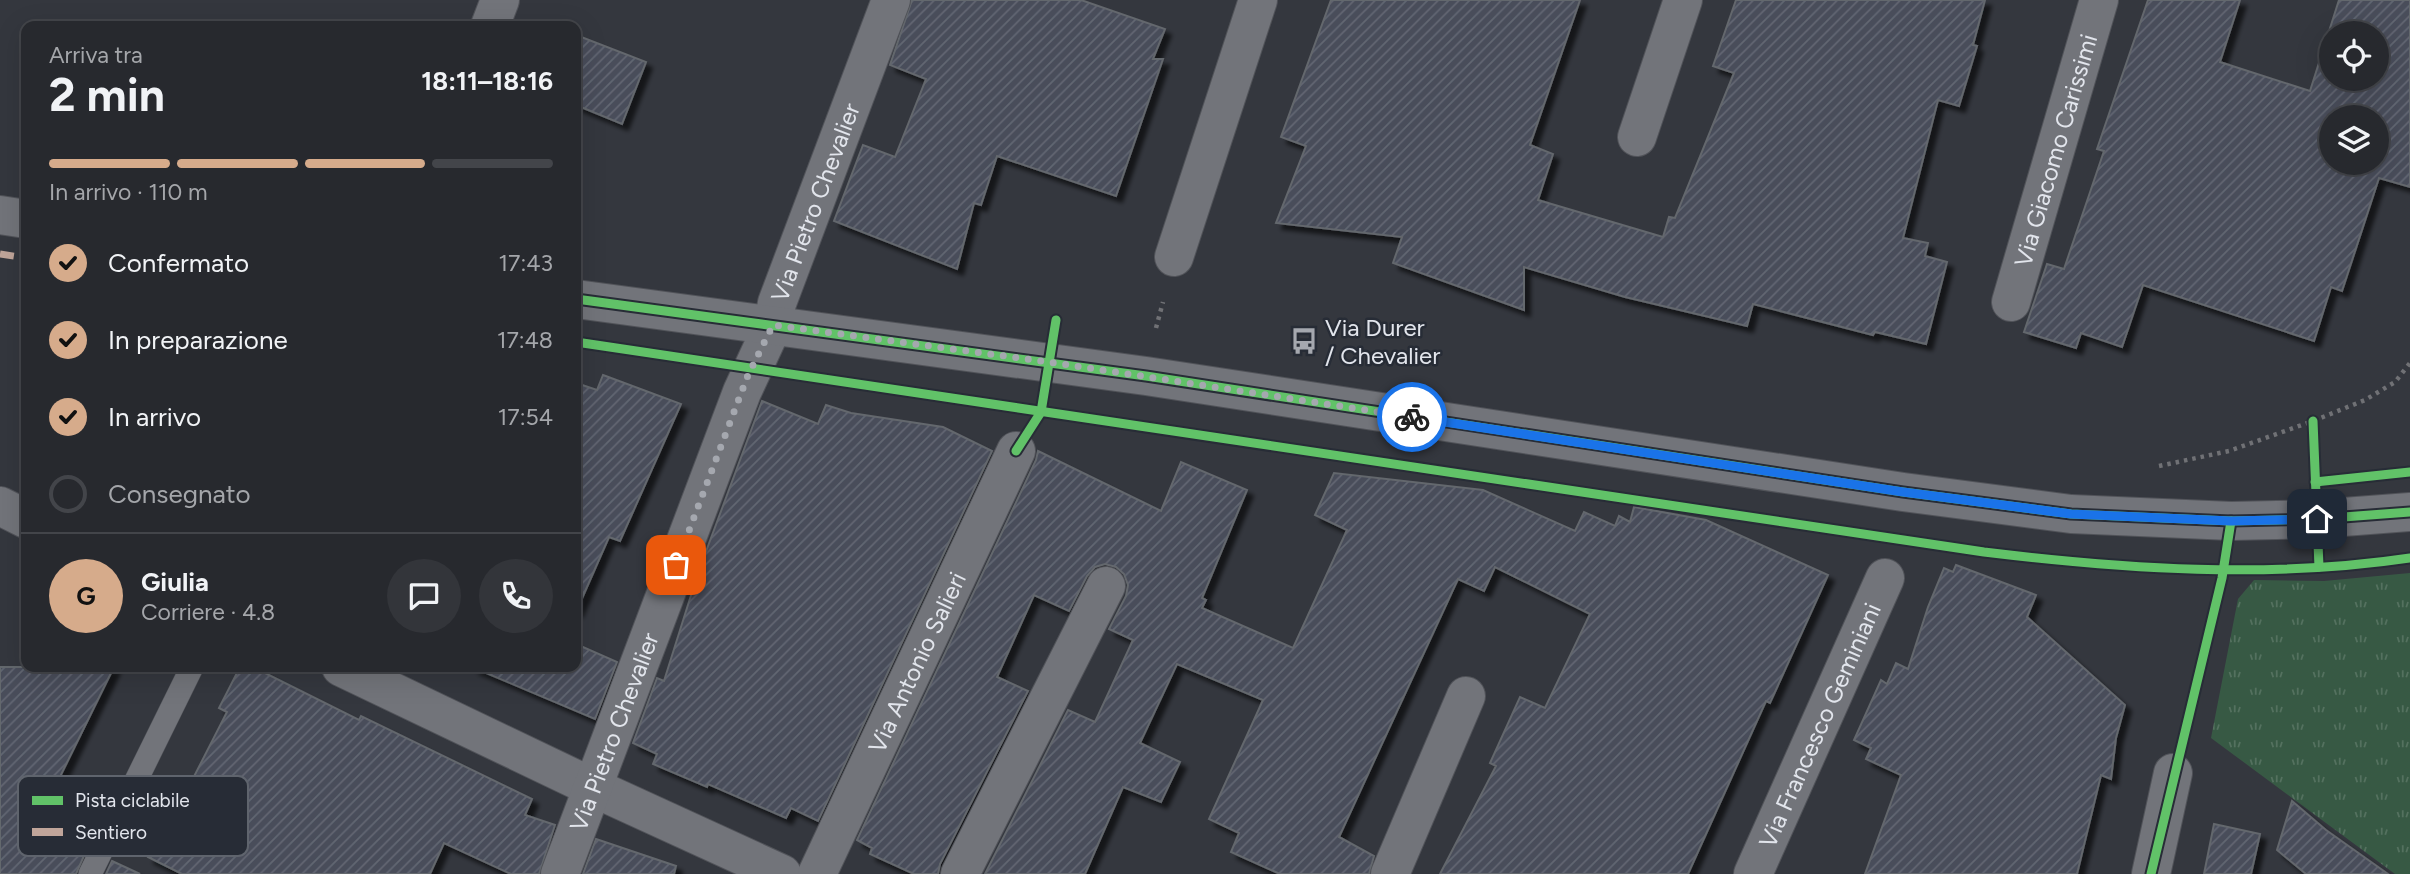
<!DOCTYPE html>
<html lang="it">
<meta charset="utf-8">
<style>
body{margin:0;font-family:Figtree,sans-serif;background:#33353a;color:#f1f3f6;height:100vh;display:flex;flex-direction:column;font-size:26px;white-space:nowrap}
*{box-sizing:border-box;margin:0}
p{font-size:23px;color:#a4a6aa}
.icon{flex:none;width:38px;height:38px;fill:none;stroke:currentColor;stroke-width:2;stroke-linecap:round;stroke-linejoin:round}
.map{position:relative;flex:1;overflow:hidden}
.side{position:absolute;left:21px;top:21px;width:560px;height:651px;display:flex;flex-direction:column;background:#27292e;border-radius:14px;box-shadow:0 7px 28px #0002,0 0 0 2px #43454a}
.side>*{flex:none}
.tools{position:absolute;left:2319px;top:21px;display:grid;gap:14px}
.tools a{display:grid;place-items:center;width:70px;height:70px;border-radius:50%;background:#27292e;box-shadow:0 7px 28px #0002,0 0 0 2px #43454a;font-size:35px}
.pin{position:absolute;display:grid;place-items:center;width:60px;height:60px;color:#fff;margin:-30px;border-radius:14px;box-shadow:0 4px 10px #0006}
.courier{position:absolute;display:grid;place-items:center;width:70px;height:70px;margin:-35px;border:5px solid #1a73e8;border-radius:50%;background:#fff;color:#222;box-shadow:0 2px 9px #0007}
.head em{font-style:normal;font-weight:700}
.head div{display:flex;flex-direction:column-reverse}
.head{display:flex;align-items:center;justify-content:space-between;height:119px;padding:0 28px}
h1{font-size:46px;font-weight:700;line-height:52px}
.bar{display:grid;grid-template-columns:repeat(4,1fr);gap:10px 7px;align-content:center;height:84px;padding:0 28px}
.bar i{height:9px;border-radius:5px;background:#43454a}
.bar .current{background:#d6ab8b}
.bar p{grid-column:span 4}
.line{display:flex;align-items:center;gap:18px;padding:0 28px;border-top:2px solid #43454a}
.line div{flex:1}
.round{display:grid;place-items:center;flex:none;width:74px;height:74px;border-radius:37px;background:#33353a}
ol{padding:0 28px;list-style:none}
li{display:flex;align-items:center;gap:21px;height:77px}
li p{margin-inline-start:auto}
li .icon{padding:7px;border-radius:50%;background:#d6ab8b;color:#111;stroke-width:4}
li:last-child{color:#a4a6aa}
li i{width:38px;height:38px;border:4px solid #43454a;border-radius:50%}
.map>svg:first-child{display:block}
.grass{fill:url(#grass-tufts)}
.building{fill:url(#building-hatch);stroke:#64676d;stroke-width:2;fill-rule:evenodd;filter:url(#shadow)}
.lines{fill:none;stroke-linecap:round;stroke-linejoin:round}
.service-casing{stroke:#515359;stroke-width:24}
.minor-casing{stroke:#515359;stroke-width:40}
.tertiary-casing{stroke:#515359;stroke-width:40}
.path{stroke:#707175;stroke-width:4.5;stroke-dasharray:3.5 5;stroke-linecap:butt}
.service{stroke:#72747a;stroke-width:23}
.minor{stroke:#72747a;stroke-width:38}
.tertiary{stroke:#72747a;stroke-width:38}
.quiet{stroke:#c0a59a;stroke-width:7;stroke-dasharray:14 7;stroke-linecap:butt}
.cycleway-casing{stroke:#272c36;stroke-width:13}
.cycleway{stroke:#61c268;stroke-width:9}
.done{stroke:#a5a8af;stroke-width:7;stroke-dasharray:0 12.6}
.route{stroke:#1a73e8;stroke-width:9}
.labels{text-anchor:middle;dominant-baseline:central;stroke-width:5;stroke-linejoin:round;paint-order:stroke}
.street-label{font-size:24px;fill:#e2e5ec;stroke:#272c36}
.poi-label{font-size:24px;fill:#e2e5ec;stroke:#272c36;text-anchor:start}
.key{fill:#272c36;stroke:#5f646d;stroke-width:2}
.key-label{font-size:19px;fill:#e2e5ec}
</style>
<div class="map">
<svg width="2410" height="874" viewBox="0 0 2410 874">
<defs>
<pattern id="grass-tufts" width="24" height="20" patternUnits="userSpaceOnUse" patternTransform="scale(1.75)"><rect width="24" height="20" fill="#375944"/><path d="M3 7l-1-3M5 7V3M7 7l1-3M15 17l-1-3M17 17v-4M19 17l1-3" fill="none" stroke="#54715f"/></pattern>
<pattern id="building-hatch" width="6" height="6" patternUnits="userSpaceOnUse" patternTransform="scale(1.75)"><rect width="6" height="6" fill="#484d5a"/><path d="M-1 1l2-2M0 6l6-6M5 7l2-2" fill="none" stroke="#626672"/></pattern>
<filter id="shadow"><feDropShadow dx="6" dy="6" stdDeviation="2" flood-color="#0009"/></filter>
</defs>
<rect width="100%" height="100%" fill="#34373e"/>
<path class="grass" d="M2410,573V874H2395L2211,738L2238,599L2254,580L2324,581Z"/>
<g class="building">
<path d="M912,0H1081L1165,29L1153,59H1163L1116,196L997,156L981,205L974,203L957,269L834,221L863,145L895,157L926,79L890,65Z"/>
<path d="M1331,0H1580L1530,145L1553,154L1538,200L1663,237L1669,217L1675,218L1734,73L1713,66L1736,0H1985L1973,45L1977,46L1959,106L1938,100L1903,238L1928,243L1925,256L1947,262L1926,344L1875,332L1873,335L1753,304L1747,326L1625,297L1524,267V310L1393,263L1402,237L1276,223L1306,146L1281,137Z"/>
<path d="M2148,0H2240L2220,62L2310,91L2339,0H2410V187L2379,178L2342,291L2331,287L2314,341L2143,285L2122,347L2081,333L2076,348L2024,332L2047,264L2064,269L2104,151L2097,149ZM2331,33H2376V79H2331ZM2331,117H2376V163H2331Z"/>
<path d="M576,35L646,62L622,124L576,105Z"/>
<path d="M603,375L681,404L620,541L609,537L576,612V383L597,390Z"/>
<path d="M762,401L818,424L826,405L851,413L943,427L992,451L818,821L791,808L786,818L708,784L707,787L653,764L657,754L633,743L657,678L664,681L698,573Z"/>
<path d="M1038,451L1161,511L1181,462L1247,490L1202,598L1206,600L1202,608L1293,648L1347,530L1315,515L1334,473L1483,490L1575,531L1584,512L1615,526L1619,516L1630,522L1634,507L1706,520L1828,575L1770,703L1766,701L1688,874H1440L1496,766L1490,763L1520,697L1545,708L1590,614L1495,567L1484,591L1458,579L1339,837L1374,856L1369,874H1280L1231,852L1239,833L1209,819L1263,700L1177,664L1140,743L1180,762L1161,802L1123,787L1085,874H985L1068,710L1095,722L1133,640L1109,629L1126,596L1128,585L1124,574L1116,567L1105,564L1095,567L1087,576L1069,611L1034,595L997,677L1028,691L940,864L938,874H914L870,854L872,848L857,840L1036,460Z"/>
<path d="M1956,565L2036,595L2027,617L2125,705L2116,738L2111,779L2101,775L2077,874H1865L1901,775L1866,759L1871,748L1854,740L1881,680L1887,684L1896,663L1908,669L1928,607L1944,568L1953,572Z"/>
<path d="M576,644L617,662L595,719L472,667H576Z"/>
<path d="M0,667H114L52,793L68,811L57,835L87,849L76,874H0Z"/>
<path d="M240,667H253L359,720L361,716L532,799L525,815L555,825L539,874H511L444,843L430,874H182L148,857L177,798L182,800L227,712L219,708Z"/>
<path d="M2292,801L2326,830L2388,874H2306L2277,850Z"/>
<path d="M2214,824L2260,834L2251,874H2204Z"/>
<path d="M596,839L676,866L674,874H583Z"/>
<path d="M112,861L140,874H106Z"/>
</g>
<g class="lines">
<defs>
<path id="service" d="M90,874L192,667"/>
<g id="minor">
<path d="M490,26L500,0"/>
<path d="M1637,137L1683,0"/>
<path d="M1174,257L1258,0"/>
<path id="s1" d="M2011,302L2099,0"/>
<path d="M0,506L26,519"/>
<path d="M341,667L592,787L782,874"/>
<path id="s2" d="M560,874L742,392L773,325L777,303L891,0"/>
<path id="s3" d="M817,874L1016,451"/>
<path d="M960,874L1106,586"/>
<path d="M1390,874L1466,696"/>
<path id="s4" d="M1753,874L1885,578"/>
<path d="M2151,874L2173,773"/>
</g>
<g id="tertiary">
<path d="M0,215L26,219"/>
<path d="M576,299L1146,376L1903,492L2071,514L2231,521L2317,519L2410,512"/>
</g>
</defs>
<use href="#service" class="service-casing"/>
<use href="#minor" class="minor-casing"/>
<use href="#tertiary" class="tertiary-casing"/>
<g class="path">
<path d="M1156,328L1163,302"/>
<path d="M2159,466L2229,451L2313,421L2365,400L2395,382L2410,363"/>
</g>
<use href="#service" class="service"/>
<use href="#minor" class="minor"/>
<use href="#tertiary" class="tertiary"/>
<path class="quiet" d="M0,254L26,258"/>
<defs>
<g id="cycleway">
<path d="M576,299L1146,376L1903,492L2071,514L2231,521L2317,519L2410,512"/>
<path d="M576,342L1984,552C2124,569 2270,579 2410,558"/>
<path d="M2313,421L2319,567"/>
<path d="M1016,451L1041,412L1056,320"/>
<path d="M2315,482L2410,472"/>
<path d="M2151,874L2222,578L2231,521"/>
</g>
</defs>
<use href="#cycleway" class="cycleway-casing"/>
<use href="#cycleway" class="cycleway"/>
</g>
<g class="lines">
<path class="done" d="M676,565L748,375L773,325L1049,362L1412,417"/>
<path class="route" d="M1412,417L1903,492L2071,514L2231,521L2317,519"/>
</g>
<defs>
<symbol id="bus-bare" viewBox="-9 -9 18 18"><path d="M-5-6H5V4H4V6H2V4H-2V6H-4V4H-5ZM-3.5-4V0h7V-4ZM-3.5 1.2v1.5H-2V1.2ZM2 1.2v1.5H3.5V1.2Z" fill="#a5a8af" stroke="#272c36" stroke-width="2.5" paint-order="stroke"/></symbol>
</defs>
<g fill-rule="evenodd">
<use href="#bus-bare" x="1285" y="322" width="38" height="38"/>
</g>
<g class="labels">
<g class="street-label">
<text stroke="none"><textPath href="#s1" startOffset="158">Via Giacomo Carissimi</textPath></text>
<text stroke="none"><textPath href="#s2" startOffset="719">Via Pietro Chevalier</textPath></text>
<text stroke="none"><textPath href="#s3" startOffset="234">Via Antonio Salieri</textPath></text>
<text stroke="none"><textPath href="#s4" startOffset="163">Via Francesco Geminiani</textPath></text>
<text stroke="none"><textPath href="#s2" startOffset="152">Via Pietro Chevalier</textPath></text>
</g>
<g class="poi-label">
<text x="1325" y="327">Via Durer<tspan x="1325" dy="28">/ Chevalier</tspan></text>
</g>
</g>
<rect x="18" y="776" width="230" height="80" rx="10" class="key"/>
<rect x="32" y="796" width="31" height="9" fill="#61c268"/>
<rect x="32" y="828" width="31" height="8" fill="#c0a59a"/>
<g class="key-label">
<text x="75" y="807">Pista ciclabile</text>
<text x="75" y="839">Sentiero</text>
</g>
</svg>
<div class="tools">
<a><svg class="icon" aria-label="locate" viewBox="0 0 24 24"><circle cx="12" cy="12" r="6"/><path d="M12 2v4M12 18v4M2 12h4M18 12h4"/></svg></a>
<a><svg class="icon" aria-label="layers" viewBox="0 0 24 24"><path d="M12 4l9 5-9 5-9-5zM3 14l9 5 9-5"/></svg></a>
</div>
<div class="pin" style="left:676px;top:565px;background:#ea580c"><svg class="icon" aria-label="bag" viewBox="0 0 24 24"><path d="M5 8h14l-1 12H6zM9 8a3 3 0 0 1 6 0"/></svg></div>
<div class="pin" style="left:2317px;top:519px;background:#1f2937"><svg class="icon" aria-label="home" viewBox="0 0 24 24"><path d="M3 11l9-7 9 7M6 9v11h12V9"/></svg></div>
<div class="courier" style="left:1412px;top:417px"><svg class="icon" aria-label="bike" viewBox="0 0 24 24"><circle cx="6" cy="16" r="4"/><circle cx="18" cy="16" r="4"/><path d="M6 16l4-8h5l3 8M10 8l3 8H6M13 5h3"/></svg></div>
<section class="side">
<div class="head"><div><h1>2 min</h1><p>Arriva tra</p></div><em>18:11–18:16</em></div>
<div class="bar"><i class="current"></i><i class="current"></i><i class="current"></i><i></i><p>In arrivo · 110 m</p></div>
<ol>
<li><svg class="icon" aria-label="check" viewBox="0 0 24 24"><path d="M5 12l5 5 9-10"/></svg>Confermato<p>17:43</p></li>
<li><svg class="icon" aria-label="check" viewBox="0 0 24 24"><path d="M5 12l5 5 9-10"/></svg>In preparazione<p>17:48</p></li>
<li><svg class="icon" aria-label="check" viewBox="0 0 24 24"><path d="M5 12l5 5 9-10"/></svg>In arrivo<p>17:54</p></li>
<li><i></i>Consegnato</li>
</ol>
<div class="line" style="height:126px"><b class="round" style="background:#d6ab8b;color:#111">G</b><div><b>Giulia</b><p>Corriere · 4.8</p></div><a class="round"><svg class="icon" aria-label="chat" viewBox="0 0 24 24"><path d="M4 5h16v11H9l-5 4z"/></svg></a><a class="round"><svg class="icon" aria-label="phone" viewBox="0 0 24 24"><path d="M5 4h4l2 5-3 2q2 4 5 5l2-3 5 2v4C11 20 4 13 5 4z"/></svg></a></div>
</section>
</div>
